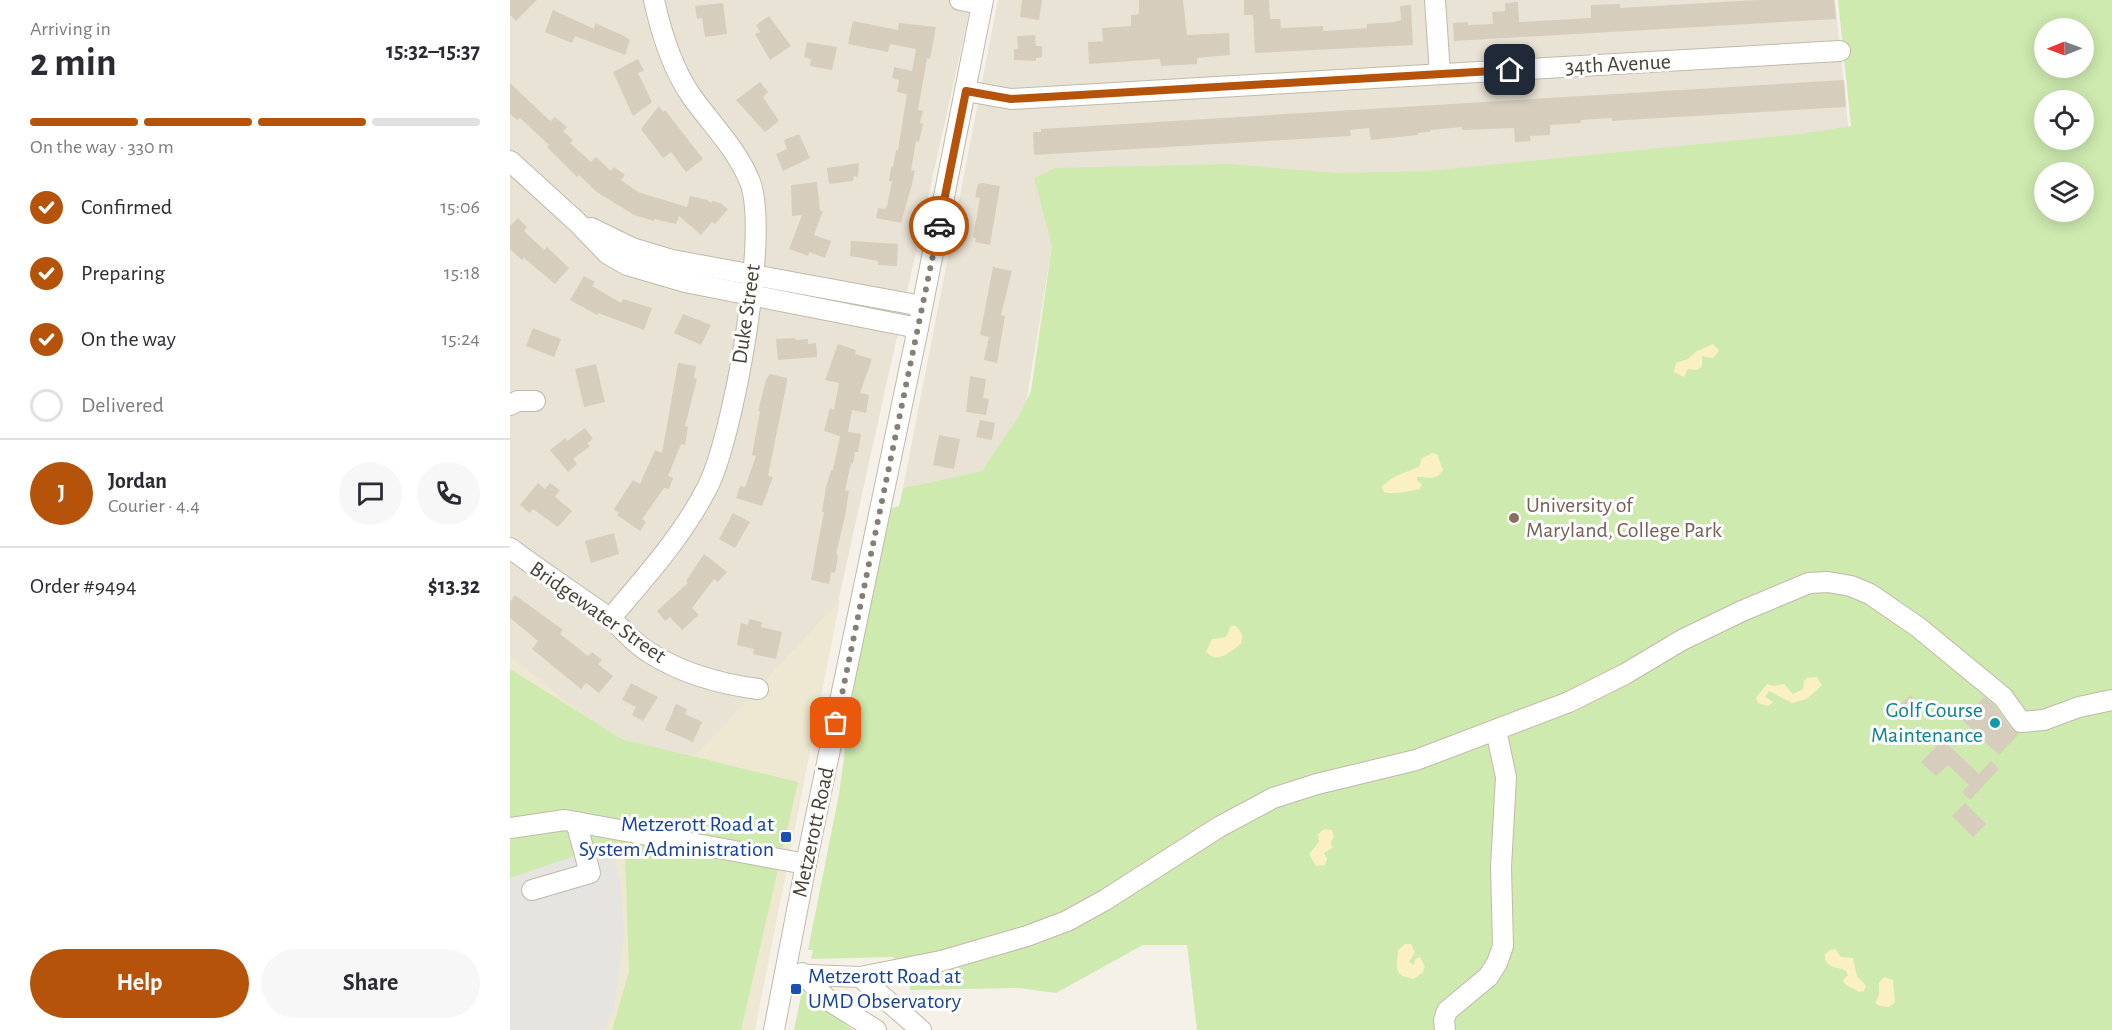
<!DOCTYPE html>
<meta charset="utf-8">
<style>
body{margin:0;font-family:"Alegreya Sans",sans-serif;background:#f7f7f7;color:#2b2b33;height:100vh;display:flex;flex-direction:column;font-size:22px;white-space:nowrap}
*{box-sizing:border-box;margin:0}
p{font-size:20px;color:#7c7c81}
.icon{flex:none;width:33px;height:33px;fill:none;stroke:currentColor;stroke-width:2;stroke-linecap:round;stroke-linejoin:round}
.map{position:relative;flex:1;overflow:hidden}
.drawer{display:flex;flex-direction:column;background:#fff;width:510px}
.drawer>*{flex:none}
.needle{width:39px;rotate:269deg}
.fabs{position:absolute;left:1524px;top:18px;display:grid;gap:12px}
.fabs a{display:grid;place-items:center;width:60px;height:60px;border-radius:50%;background:#fff;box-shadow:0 3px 15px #0003;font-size:30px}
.pin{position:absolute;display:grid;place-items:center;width:51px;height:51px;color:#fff;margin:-26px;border-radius:12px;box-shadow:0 3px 9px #0006}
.courier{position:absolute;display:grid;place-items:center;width:60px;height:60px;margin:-30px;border:4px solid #b45309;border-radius:50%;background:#fff;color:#222;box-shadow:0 2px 8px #0007}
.overview em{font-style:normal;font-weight:600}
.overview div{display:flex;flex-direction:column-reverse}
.overview{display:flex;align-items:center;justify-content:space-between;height:102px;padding:0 30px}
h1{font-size:39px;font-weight:600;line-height:45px}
.bar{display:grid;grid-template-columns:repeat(4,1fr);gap:9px 6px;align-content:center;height:72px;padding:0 30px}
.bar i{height:8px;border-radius:4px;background:#e1e1e2}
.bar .current{background:#b45309}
.bar p{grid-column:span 4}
.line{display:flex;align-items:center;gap:15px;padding:0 30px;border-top:2px solid #e1e1e2}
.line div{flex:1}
.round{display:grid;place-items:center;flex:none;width:63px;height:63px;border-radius:32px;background:#f7f7f7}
ol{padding:0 30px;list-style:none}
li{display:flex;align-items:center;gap:18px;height:66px}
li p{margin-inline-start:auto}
li .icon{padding:6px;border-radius:50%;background:#b45309;color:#fff;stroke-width:4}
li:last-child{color:#7c7c81}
li i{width:33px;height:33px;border:3px solid #e1e1e2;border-radius:50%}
.button{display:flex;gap:12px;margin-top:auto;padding:12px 30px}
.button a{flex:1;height:69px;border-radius:36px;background:#b45309;color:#fff;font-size:24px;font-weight:600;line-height:69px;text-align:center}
.button a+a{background:#f7f7f7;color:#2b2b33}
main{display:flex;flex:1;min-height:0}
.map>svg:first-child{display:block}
.residential{fill:#e9e3d6}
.education{fill:#eee7d1}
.green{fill:#ceeaaf;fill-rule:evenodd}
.sand{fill:#faf0c3}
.parking{fill:#e6e4e0}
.building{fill:#d7cdbd}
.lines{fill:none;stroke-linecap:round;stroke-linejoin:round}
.minor-casing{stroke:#c1b9aa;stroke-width:22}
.minor{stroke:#fff;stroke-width:20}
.done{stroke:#857f74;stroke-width:6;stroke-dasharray:0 10.8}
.route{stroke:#b45309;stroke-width:8}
.education-dot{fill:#8d6e63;stroke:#fff;stroke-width:2}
.culture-dot{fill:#0f9aa8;stroke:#fff;stroke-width:2}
.transit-dot{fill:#1a4fb4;stroke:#fff;stroke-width:2}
.labels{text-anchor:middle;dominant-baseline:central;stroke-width:6;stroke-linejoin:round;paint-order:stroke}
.street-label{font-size:22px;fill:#484236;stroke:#fff}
.education-label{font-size:22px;fill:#785e54;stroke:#fff;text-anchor:start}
.culture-label{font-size:22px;fill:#0d838f;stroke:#fff;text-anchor:end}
.transit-label{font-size:22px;fill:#164399;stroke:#fff;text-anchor:end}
</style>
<main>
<section class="drawer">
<div class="overview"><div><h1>2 min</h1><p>Arriving in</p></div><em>15:32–15:37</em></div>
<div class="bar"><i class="current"></i><i class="current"></i><i class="current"></i><i></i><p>On the way · 330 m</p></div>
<ol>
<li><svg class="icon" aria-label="check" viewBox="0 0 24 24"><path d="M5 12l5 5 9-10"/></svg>Confirmed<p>15:06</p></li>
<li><svg class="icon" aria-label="check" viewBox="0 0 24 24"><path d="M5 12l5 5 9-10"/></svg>Preparing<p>15:18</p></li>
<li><svg class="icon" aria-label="check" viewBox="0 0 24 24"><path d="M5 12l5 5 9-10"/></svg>On the way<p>15:24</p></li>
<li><i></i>Delivered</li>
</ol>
<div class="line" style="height:108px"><b class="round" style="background:#b45309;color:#fff">J</b><div><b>Jordan</b><p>Courier · 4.4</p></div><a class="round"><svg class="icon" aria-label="chat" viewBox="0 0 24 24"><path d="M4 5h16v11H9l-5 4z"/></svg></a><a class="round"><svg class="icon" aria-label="phone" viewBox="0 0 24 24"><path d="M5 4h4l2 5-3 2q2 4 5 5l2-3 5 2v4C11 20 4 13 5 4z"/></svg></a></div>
<div class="line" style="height:78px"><div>Order #9494</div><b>$13.32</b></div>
<div class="button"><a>Help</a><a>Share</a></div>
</section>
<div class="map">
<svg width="1602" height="1030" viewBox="0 0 1602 1030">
<rect width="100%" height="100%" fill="#f5f1e8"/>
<g class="residential">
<path d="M0,0H462L288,782L112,739L0,669Z"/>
<path d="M488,0H1325L1341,153L550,198L506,464L393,488Z"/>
</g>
<path class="education" d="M330,600L245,1030H0V656L159,784Z"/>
<g class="green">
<path d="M1328,0H1602V1030H687L677,945H633L546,993L509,988L400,990V975L383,957L301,959L303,950H298L329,794L351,634L382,508L389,506L393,488L472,471L509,416L521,391L542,246L524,178L545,168L720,164L826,173L918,171L1291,134L1341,126ZM1534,28H1574V68H1534ZM1534,100H1574V140H1534ZM1534,172H1574V212H1534Z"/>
<path d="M0,669L112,739L288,782L231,1030H102L119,972L115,851L97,845L0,878Z"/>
<path d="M292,991L343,1030H284Z"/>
</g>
<g class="sand">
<path d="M1203,344L1209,351L1203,358L1192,356V367L1186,370L1178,369L1174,377L1164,372L1166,363L1178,359L1187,351Z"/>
<path d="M923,453L927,454L933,470C926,482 917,476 907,477V481L912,484L910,489C902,491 880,495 874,492L872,487C880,476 897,472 909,467L912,458Z"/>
<path d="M721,626H726C732,632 733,636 731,644C720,651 708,665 696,652L702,639L716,637Z"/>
<path d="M1307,677L1312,685L1297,699L1282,703L1259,691L1255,697L1263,702L1258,706L1248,703L1246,698L1257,684L1264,686L1274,684L1283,694L1293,689L1294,681L1297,678Z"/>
<path d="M814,829L822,830L824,837L821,842L822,848L814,853L817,859L815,865L806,866L799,854L809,842L808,834Z"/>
<path d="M895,944H901L905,952L899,962L904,965L905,959L910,957L915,967L913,972L904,979C881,975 888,967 888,950Z"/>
<path d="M1325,949L1331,957L1343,958L1347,976L1356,986L1354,991L1349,992L1335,984L1333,980L1338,975L1336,971C1327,966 1314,969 1315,954L1320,950Z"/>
<path d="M1374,977L1383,980L1385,1002L1379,1007L1370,1006L1365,1003L1369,995V983Z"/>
</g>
<path class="parking" d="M98,845L110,879L114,934L104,1007L94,1030H0V878Z"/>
<g class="building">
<path d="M0,0H27L6,21L0,15Z"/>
<path d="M512,0H532L529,20L510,17Z"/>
<path d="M629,0H673L677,35L719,33L720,55L687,58V64L651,66L650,59L579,64L578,42L593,41L592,28L621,26V15L629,14Z"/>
<path d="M734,0H759L760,19H770L771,28L813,26V31L857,28V24L884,22L891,20L890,6L901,5L903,45L745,53L743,15H734Z"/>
<path d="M1247,0H1324L1326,19L944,41L943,23L958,22V25L983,24L982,12L995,11V3L1008,2L1009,22L1081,18V5L1110,4V8Z"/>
<path d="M213,3L217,34L195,37L192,18L187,19L185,6Z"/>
<path d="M43,10L84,29L85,23L114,36L120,40L115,55L65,36L62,43L35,32Z"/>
<path d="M259,16L281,46L260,60L245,34L250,32L246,25Z"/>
<path d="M343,21L388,30L389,23L426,27L420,59L417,58L408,110L413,111L410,123L413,124L409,142L406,141L401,170L405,171L402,184L391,223L366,218L368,208L375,209L377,206L382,181H379L381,167H383L386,150H388L397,94L387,92L389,80L382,78L384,67L402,71L406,49L380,44L378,52L338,44Z"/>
<path d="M525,35L526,46H532V57L526,58V61L504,60V49H508L507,36Z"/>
<path d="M297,42L327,47L322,70L300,66L301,59L294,57Z"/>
<path d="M128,59L134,71L128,73L142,102L123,116L103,72Z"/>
<path d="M1334,80L1336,107L1116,120L1102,121V118L1071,120V123L1040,125V135L1020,136L1021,141L1005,142L1004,128L952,130V127L920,130V132L908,133V135L861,140L859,128L840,130L841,136L524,155L523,132H531V129Z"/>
<path d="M250,82L258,92L253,97L269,121L255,132L226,100Z"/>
<path d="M0,83L39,120L41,121L45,117L57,127L53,131L63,140L60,143L81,162L86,157L101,171L104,167L115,175L111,180L128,192L177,207L180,196L197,200L201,203L203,201L210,203L218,209L205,224L202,222L191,235L169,216L166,224L144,219V221L124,215L87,192L69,175L67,177L37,147L39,145L10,118L7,120L0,114Z"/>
<path d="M149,106L153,112L155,110L193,159L176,172L161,152L153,158L131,129Z"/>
<path d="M289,134L300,158L273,171L266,154L277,149L274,140Z"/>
<path d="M349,163L348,177L344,176L343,181L319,184L317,168Z"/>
<path d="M307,182L310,211H313L304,235L321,241L315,258L299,252L298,256L279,249L292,215L282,216L281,185Z"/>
<path d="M472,183L490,186L480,245L465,242L466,238L463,237L470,198L465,197L468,184Z"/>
<path d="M8,218L17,227L14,231L34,250L37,247L59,268L45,284L14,258L12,260L0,249V226Z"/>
<path d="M341,241L388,244L387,266L368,265V261L340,256Z"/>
<path d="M483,267L502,271L491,315L495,316L487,363L474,360L479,337L470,335Z"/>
<path d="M74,276L85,282L82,286L111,303L113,299L142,308L134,330L88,313L87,315L60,300Z"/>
<path d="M173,314L201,325L191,345L164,333Z"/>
<path d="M23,328L51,339L44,357L16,346Z"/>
<path d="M285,338V340L298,339V344L306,343L307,357L268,360L266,339Z"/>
<path d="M328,344L346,350L345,354L362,359L350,393L359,395L356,413L342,410L338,432L351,434L348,452H345L343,464L341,463L335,491H339L335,516L326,554L328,555L325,573L321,572L319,584L301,580L314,512H312L316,487L321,470H323L330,436L314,431L320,408L324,410L329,383L315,380Z"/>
<path d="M168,363L186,366L184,378L187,379L175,426L178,427L175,445L171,444L158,476L163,478L159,489L154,488L132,519L136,522L130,531L107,515L109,513L104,509L123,480L130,484L145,450L152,453Z"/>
<path d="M86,364L95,402L74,407L65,369Z"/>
<path d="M260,374L277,378V382L258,476L263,477L252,506L226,498L230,486L235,487L246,456L242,455L250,411H248L256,380Z"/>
<path d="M460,376L476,379L473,398L479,399L476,415L456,412Z"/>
<path d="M470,420L485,423L482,440L466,437Z"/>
<path d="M75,428L83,439L77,443L80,446L63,459L67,464L58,472L40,450L55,438L57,441Z"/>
<path d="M429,435L450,439L444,469L423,465Z"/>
<path d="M28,483L35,489L40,483L50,490L45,497L62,511L48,527L23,509L20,513L10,505Z"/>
<path d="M223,513L240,522L225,548L209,539Z"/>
<path d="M104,533L109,554L81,563L75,541Z"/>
<path d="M194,554L217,572L208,582L204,579L182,608L189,615L172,630L160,617L155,621L147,611L178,583L176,581Z"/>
<path d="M5,595L53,630L50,634L78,656L82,652L92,660L88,664L103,676L89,693L76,683L71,689L22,649L28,641L0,618V602Z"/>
<path d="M239,619L252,622L251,627L272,632L266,659L243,654L244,649L227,645L231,623L238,625Z"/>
<path d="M121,683L148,697L133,721L122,715L126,707L112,700Z"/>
<path d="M1401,695L1410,707L1392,721L1383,709Z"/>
<path d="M1474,697L1484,705L1501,729L1509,734L1489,755L1452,720Z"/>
<path d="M166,704L177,709L175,714L192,722L183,742L155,730Z"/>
<path d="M1433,740L1469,774L1481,761L1489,769L1460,800L1452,792L1459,785L1438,765L1426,776L1411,762Z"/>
<path d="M1455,803L1476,824L1463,837L1442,816Z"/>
</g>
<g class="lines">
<defs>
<g id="minor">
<path d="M450,0L472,4"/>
<path d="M925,0L930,74"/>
<path d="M456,91L501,99L1330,51"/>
<path d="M0,161L67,222L98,254L117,265L175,282L408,328"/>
<path d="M81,228L122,248L162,260L412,306"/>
<path d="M0,405L8,401H25"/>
<path d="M0,548C32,572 65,594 98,617C113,628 124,644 140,653C173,674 210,684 248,689"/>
<path d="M100,619C135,577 172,537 197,488C223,439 260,233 240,182C227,149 202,125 182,97C163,70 151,32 144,0"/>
<path d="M0,828L55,820L296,864"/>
<path d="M22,890L80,873L66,822"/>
<path d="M292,973L318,1000L366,1030"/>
<path d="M275,974L350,977L431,961L517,936L557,921L595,900L709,827L763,798L807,784L906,760L1059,702L1115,674L1172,640L1232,611L1299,583L1318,582L1341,586L1360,594L1408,627L1493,697L1511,722L1534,720L1569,707L1602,700"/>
<path d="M350,977L411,1030"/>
<path d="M264,1030L296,864L408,328L473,0"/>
<path d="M935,1030L934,1020L937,1011L978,977L987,963L993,946L991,867L996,777L986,730"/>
</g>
</defs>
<use href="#minor" class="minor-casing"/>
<use href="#minor" class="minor"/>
</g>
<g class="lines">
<path class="done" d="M326,723L429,226"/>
<path class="route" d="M429,226L456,91L501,99L1000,70"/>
</g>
<circle class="education-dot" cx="1004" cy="518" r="6"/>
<circle class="culture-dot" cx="1485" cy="723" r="6"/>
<g class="transit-dot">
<rect x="270" y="831" width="12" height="12" rx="3"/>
<rect x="280" y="983" width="12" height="12" rx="3"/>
</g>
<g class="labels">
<g class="street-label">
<text transform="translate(1108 64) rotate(-3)">34th Avenue</text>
<text transform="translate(236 314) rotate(-82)">Duke Street</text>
<text transform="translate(88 612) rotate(35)">Bridgewater Street</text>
<text transform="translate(303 832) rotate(-78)">Metzerott Road</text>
</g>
<g class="education-label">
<text x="1016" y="505">University of<tspan x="1016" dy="25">Maryland, College Park</tspan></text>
</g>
<g class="culture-label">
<text x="1473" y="710">Golf Course<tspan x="1473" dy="25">Maintenance</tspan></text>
</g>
<g class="transit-label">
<text x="264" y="824">Metzerott Road at<tspan x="264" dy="25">System Administration</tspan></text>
<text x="298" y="976" text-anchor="start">Metzerott Road at<tspan x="298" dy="25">UMD Observatory</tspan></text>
</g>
</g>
</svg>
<div class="fabs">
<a><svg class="needle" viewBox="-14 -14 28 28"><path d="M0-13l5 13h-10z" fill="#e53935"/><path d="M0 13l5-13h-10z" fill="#7c7c81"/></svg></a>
<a><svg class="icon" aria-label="locate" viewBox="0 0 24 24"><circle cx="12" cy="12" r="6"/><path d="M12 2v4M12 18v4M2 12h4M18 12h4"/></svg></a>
<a><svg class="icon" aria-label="layers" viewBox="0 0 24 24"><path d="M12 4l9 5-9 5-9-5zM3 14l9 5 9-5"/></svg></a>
</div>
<div class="pin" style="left:326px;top:723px;background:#ea580c"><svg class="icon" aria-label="bag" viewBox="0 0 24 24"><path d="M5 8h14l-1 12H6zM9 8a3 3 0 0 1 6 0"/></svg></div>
<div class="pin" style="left:1000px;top:70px;background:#1f2937"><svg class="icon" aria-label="home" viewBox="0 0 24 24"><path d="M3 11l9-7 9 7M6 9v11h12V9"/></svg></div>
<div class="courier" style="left:429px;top:226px"><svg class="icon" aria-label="car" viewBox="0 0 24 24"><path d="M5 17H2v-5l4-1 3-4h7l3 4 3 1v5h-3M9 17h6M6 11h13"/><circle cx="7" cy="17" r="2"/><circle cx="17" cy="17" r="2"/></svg></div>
</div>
</main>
